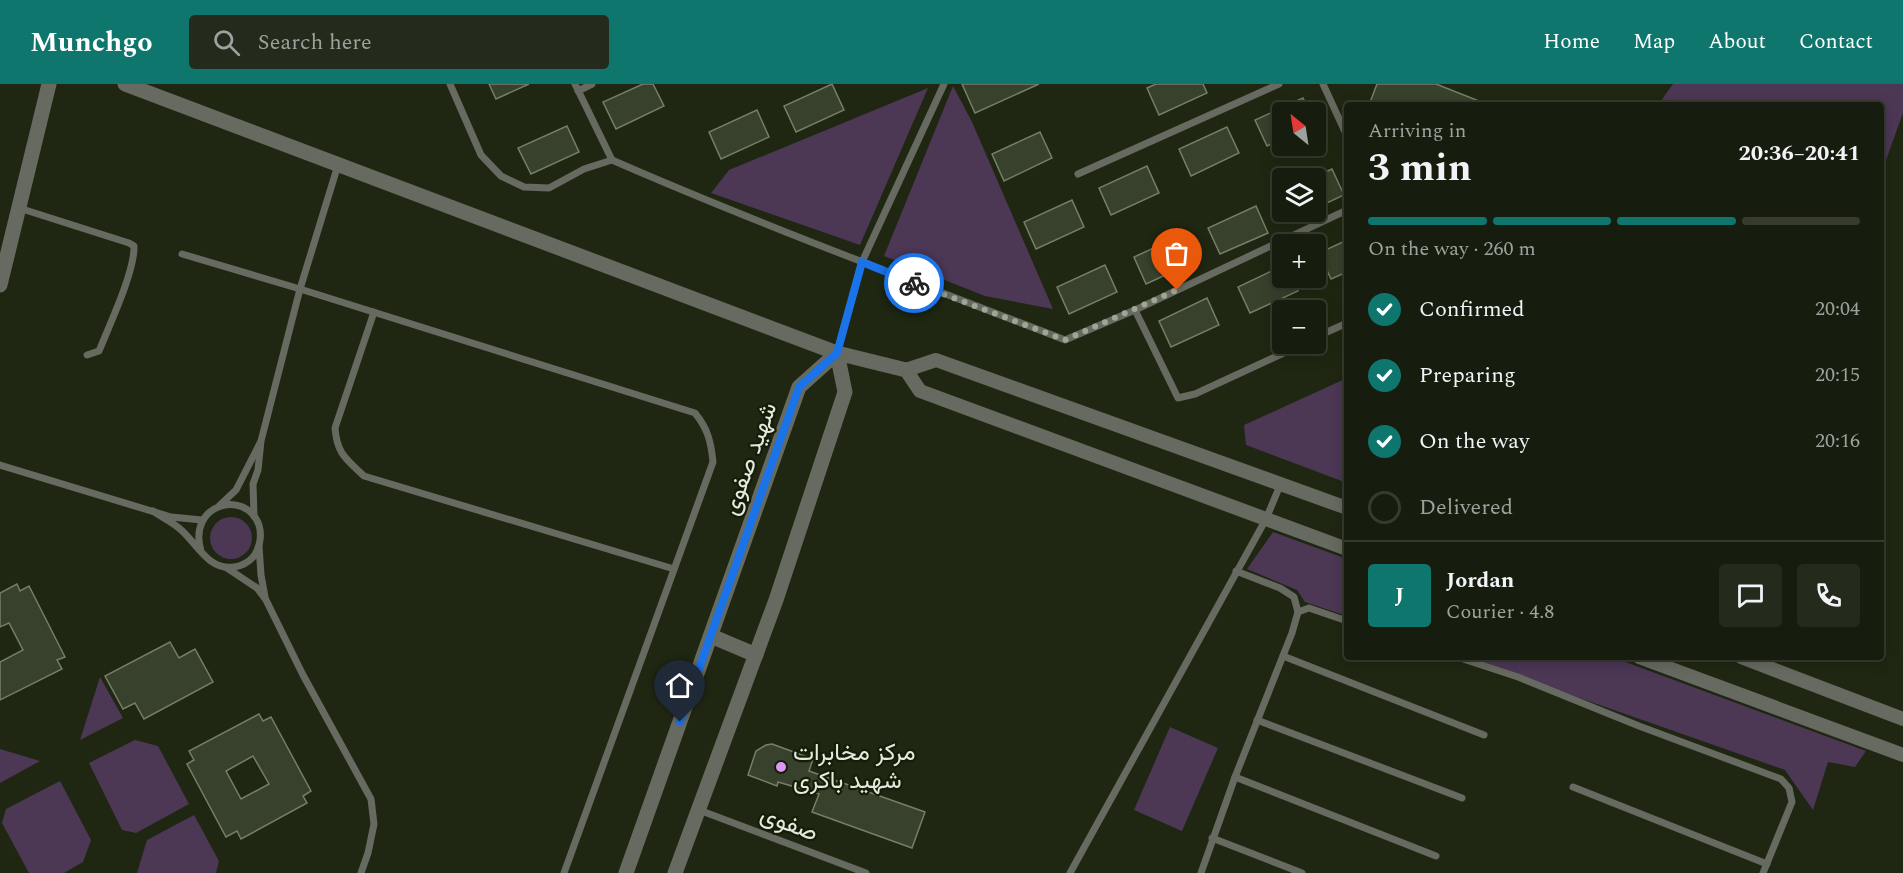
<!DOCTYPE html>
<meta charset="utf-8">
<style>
body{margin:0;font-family:Spectral,Vazirmatn,serif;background:#242a1c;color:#f1f3f6;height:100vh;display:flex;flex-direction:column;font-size:22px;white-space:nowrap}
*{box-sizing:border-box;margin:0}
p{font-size:20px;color:#9ea29e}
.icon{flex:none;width:33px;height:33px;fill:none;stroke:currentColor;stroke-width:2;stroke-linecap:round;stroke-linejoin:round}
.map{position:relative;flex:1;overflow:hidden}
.drawer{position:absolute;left:1344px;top:18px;width:540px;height:558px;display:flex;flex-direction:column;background:#171d0e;border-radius:6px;box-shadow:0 3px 15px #0003,0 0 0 2px #363b2e}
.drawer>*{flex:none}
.needle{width:39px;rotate:330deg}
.fabs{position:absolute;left:1272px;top:18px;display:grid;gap:12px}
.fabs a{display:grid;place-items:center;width:54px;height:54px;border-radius:6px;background:#171d0e;box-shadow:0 3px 15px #0003,0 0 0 2px #363b2e;font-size:30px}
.pin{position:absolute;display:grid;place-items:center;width:51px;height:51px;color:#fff;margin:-62px -26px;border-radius:50% 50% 50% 0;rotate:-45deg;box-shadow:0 0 6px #0007}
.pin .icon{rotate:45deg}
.courier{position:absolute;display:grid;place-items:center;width:60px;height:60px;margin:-30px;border:4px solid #1a73e8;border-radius:50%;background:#fff;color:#222;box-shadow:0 2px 8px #0007}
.head em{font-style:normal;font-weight:700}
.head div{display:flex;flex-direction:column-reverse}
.head{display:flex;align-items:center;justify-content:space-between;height:102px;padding:0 24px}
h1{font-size:39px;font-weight:700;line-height:45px}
.bar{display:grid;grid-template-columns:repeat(4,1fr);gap:9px 6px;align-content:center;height:72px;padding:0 24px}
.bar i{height:8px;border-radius:4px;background:#363b2e}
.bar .selected{background:#0f766e}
.bar p{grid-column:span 4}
.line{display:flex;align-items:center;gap:15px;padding:0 24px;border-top:2px solid #363b2e}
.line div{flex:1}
.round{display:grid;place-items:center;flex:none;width:63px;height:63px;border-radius:6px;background:#242a1c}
ol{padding:0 24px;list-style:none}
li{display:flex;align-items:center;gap:18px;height:66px}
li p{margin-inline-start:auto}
li .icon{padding:6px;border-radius:50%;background:#0f766e;color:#fff;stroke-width:4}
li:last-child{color:#9ea29e}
li i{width:33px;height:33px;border:3px solid #363b2e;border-radius:50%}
header{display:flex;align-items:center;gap:36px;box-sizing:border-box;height:84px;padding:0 30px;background:#0f766e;color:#fff}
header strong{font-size:28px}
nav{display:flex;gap:33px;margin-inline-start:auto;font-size:21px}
.search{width:420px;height:54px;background:#242a1c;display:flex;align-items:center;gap:15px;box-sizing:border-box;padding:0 21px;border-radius:6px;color:#9ea29e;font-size:22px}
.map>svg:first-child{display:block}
.green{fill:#4c3755}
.building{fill:#38412b;stroke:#757f67;stroke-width:1.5;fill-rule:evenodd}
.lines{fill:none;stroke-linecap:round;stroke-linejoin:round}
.service{stroke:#666a60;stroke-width:7}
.minor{stroke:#666a60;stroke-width:14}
.tertiary{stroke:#666a60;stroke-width:15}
.done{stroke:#9fa696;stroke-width:6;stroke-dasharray:0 10.8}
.route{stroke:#1a73e8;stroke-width:8}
.poi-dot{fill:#db99f5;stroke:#151d09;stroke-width:2}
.labels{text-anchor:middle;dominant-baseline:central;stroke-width:4.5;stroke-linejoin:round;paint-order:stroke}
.street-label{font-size:24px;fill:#e4eadd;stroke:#151d09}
.poi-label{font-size:24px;fill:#e4eadd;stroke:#151d09;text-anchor:start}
</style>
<header>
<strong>Munchgo</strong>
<div class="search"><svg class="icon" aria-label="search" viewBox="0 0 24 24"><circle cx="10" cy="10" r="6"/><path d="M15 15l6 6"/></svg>Search here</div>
<nav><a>Home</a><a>Map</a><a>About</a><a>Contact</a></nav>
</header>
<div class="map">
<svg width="1903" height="789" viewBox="0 0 1903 789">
<rect width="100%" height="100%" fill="#1f2712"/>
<g class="green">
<path d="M1673,0H1903V29L1881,90V21H1658Z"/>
<path d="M953,2L972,38L1053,225L985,212L884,172Z"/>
<path d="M928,4L860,161L711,109L729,86Z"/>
<path d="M1347,294V399L1246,361L1244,341Z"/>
<circle cx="231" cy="454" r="21"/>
<path d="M1273,448L1347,475V532L1305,518L1297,506L1247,485Z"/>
<path d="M1463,573H1612L1866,667L1855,683L1828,678L1813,726L1785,686Z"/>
<path d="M100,593L123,634L80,656Z"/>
<path d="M1170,643L1218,664L1182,747L1134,726Z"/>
<path d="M135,656L158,662L189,720L136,749L122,746L89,679Z"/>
<path d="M0,665L40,677L0,699Z"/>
<path d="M60,697L91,756L83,778L64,789H29L2,739L6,725Z"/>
<path d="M194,731L219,777L216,789H137L147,756Z"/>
</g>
<g class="building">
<path d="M489,0H529L496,15Z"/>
<path d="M643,0H653L664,22L616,45L603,18Z"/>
<path d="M832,0L844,26L796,48L784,22Z"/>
<path d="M962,0H1039L975,29Z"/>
<path d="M1156,0H1203L1207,9L1159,31L1147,4Z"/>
<path d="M1377,0H1436L1489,21H1369Z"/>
<path d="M1303,14L1310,28H1282V55L1267,62L1255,36Z"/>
<path d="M757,26L769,53L721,75L709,48Z"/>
<path d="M567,42L579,68L531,90L518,64Z"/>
<path d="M1227,43L1239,69L1191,92L1179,65Z"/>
<path d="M1040,48L1052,74L1004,97L992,70Z"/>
<path d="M1147,82L1159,109L1111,131L1099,104Z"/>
<path d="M1332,85L1344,111L1316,124V92Z"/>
<path d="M1072,116L1084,143L1036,165L1024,138Z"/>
<path d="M1256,122L1268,149L1220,170L1208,144Z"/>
<path d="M1182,151L1194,178L1146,200L1134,173Z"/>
<path d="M1347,156V188L1331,195L1319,169Z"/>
<path d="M1105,181L1117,208L1069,230L1057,203Z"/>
<path d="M1282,182V194H1292L1298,207L1250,229L1238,203Z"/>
<path d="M1207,214L1219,241L1171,263L1159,237Z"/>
<path d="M17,500L20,507L29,502L65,573L57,576L62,585L0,616V578L23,566L9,539L0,543V509Z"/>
<path d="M170,558L179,574L195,565L213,598L144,635L135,619L123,625L105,592Z"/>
<path d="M259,630L263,637L271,633L311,707L303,712L307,719L241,755L237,747L226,753L187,680L194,676L189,667ZM253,672L269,700L241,715L226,687Z"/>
<path d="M772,660L813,675L809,687L925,728L912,764L812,728L819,710L778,698L777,702L748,691L756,667L766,661Z"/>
</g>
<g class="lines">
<g class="service">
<path d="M450,0L481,71L501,92L524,103L549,104L584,85L612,76"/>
<path d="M575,0L612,76C761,141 913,197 1065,256L1135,226L1347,126"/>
<path d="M1323,0L1347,52"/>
<path d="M578,7L592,0"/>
<path d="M1078,90L1279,0"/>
<path d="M19,124L129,159L134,162C135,187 109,242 99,267L87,271"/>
<path d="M182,170L300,205L695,329C708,345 711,358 713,378L564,789"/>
<path d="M1135,226L1178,314L1195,310L1303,260"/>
<path d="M374,228L335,344C337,370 346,375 364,392L674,485"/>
<path d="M1316,253L1347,239"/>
<path d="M837,269L862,178L944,0"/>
<path d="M0,381L171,433L202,436"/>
<path d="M219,422L236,406L260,359"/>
<path d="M153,427C161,433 172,438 180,445C197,459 208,487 234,483C242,482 249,478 254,472C260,463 262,451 259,441C245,404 187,420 201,467"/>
<path d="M254,432L253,400L258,386L261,357L300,205L338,81"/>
<path d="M259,462L261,491L265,513"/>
<path d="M227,484L257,504L266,516L303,591L371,715L374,740L368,769L361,789"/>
<path d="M1298,528L1309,524L1347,537"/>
<path d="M1283,572L1484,651"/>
<path d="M1457,573L1518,593L1639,642L1781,695L1789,704L1792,718L1763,789"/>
<path d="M1257,636L1462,714"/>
<path d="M1235,693L1436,772"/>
<path d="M1573,703L1767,780"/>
<path d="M699,726L866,789"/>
<path d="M1212,754L1302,789"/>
<path d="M1070,789L1266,435L1281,399"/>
<path d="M1201,789L1235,693L1292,549L1298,528L1294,513L1280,504L1236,487"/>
</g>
<g class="minor">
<path d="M1347,424L936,276L906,286L920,307L1347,465"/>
<path d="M1639,573L1903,671"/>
<path d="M1741,573L1903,635"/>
</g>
<g class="tertiary">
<path d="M125,0L837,269L906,286"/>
<path d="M0,201L49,0"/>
<path d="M711,552L756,571"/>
<path d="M626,789L799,303L837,269L845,308L776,516L675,789"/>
</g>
</g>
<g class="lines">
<path class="done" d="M914,199L1065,256L1177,206"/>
<path class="route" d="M680,638L799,303L837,269L862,178L914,199"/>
</g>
<circle class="poi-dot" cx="781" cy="683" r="6"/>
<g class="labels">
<g class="street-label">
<text transform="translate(750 375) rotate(-70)">شهید صفوی</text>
<text transform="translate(789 740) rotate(21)">صفوی</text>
</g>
<g class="poi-label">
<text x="793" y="669">مرکز مخابرات<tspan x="793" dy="28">شهید باکری</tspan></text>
</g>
</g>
</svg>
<div class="fabs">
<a><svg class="needle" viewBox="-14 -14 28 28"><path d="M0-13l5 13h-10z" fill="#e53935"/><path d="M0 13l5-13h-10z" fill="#9ea29e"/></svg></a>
<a><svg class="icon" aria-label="layers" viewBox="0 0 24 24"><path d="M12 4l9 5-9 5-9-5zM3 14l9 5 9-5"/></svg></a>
<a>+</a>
<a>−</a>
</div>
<div class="pin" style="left:1177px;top:206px;background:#ea580c"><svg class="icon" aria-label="bag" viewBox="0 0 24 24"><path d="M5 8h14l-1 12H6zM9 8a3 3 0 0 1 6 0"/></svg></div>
<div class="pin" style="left:680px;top:638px;background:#1f2937"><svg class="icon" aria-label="home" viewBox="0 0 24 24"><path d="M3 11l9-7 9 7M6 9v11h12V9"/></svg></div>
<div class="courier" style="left:914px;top:199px"><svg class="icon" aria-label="bike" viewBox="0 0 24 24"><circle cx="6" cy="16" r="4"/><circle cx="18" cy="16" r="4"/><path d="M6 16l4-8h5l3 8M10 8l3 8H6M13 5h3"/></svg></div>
<section class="drawer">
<div class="head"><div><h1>3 min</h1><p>Arriving in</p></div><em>20:36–20:41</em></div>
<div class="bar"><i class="selected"></i><i class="selected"></i><i class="selected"></i><i></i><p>On the way · 260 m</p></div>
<ol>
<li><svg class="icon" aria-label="check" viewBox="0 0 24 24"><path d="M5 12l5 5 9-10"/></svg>Confirmed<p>20:04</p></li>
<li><svg class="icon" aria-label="check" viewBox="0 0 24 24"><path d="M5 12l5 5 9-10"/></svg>Preparing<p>20:15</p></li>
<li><svg class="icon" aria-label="check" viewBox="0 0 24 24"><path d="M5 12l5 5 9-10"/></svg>On the way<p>20:16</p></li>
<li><i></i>Delivered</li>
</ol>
<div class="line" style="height:108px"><b class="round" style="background:#0f766e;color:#fff">J</b><div><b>Jordan</b><p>Courier · 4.8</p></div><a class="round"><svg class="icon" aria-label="chat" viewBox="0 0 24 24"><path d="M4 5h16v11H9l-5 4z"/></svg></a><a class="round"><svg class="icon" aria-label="phone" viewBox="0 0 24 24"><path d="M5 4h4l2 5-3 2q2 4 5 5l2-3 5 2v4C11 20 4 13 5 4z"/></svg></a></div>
</section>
</div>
